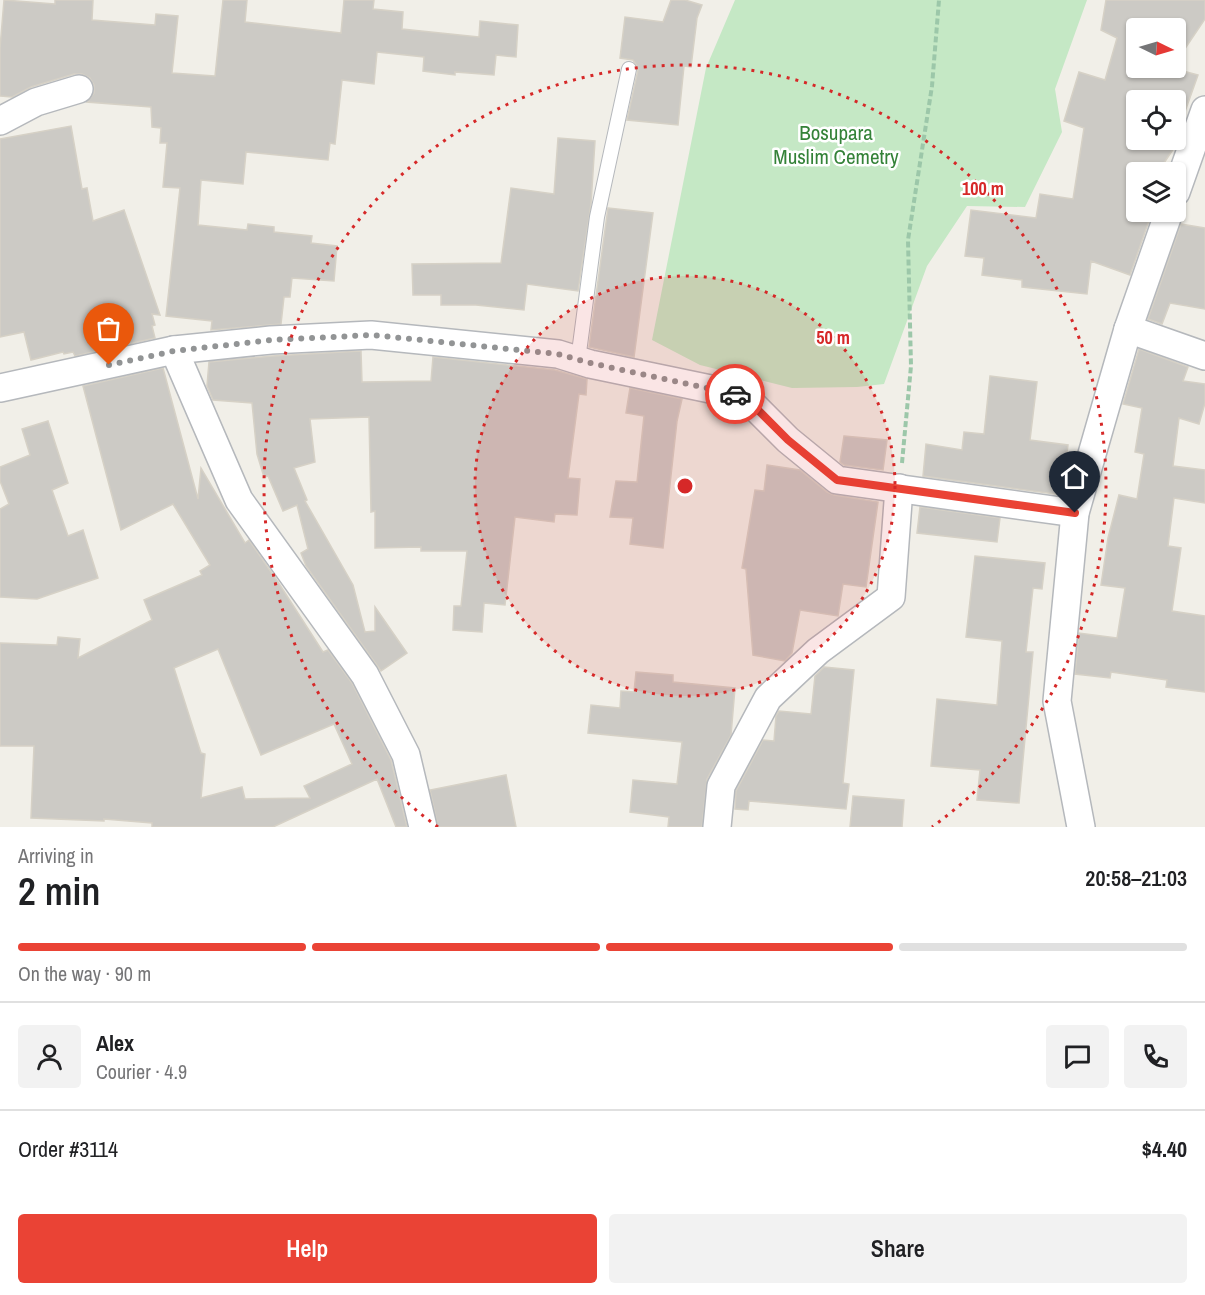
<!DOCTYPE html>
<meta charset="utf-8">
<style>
body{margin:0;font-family:"Archivo Narrow",sans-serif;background:#f2f2f2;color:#202124;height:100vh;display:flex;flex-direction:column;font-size:22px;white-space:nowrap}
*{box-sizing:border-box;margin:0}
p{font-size:20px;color:#757577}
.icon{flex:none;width:33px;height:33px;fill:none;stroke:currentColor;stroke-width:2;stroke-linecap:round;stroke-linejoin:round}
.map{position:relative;height:827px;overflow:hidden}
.panel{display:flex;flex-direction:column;background:#fff;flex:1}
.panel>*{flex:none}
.needle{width:39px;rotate:95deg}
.fabs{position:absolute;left:1126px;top:18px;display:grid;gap:12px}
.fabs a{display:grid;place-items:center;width:60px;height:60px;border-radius:6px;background:#fff;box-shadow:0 2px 4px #0004;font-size:30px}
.pin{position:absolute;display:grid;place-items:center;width:51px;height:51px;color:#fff;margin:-62px -26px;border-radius:50% 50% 50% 0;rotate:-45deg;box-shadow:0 0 6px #0007}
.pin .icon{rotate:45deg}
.courier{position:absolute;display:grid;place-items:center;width:60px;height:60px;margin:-30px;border:4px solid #ea4335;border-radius:50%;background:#fff;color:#222;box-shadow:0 2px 8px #0007}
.summary em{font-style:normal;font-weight:600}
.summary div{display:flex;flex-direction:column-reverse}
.summary{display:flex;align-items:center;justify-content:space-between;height:102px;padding:0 18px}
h1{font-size:39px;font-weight:600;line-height:45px}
.bar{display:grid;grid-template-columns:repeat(4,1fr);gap:9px 6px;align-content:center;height:72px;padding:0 18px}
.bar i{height:8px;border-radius:4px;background:#e0e0e0}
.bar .on{background:#ea4335}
.bar p{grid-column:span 4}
.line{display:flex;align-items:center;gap:15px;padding:0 18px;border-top:2px solid #e0e0e0}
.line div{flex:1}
.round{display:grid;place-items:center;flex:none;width:63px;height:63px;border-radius:6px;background:#f2f2f2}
.button{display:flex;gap:12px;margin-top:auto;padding:12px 18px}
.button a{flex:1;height:69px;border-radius:6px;background:#ea4335;color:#fff;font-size:24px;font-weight:600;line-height:69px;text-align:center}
.button a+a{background:#f2f2f2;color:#202124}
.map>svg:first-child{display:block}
.green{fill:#c5e8c5}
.building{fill:#cccac5;stroke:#d6d1c6;stroke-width:1.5;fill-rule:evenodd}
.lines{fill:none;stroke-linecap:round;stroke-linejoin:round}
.service-casing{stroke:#b5b8bc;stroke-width:16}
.minor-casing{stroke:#b5b8bc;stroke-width:30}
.path{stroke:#9cc7a9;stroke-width:4;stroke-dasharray:6 3;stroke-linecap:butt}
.service{stroke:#fff;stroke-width:14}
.minor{stroke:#fff;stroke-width:27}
.done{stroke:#929495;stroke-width:6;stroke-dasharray:0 10.8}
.route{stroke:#ea4335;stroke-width:8}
.ring{fill:none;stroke:#d62828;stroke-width:3;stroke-dasharray:3 6}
.labels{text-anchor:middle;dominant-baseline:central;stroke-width:5;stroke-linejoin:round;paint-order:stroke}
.park-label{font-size:21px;fill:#348238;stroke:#fff}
.centre{fill:#d62828;stroke:#fff;stroke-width:3}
.ring-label{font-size:18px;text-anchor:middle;font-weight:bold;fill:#d62828;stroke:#fff;stroke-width:5;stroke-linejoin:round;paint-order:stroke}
</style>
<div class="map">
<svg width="1205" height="827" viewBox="0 0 1205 827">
<rect width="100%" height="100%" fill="#f1efe8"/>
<path class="green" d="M735,0H1087L1055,89L1062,132L1025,207L967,206L927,266L884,384L857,387L792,388L700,365L652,340L706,68Z"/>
<g class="building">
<path d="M4,0L55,4V0H93L92,20L155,25L156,14L178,16L172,73L215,76L223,0H247L245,22L341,33L344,0H374L373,9L403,12L402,29L479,37L480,21L518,25L516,57L496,55L494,75L455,72V75L423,71L424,57L377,52L374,84L342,80L335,144L330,143L328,160L246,152L243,184L201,180L198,225L247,230L248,224L274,227V232L312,236L311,243L337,246L334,281L292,278L290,297H284L281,324L211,330L212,321L166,316L180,188L163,187L167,143H160L161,128L152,127L151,107L87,102L94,93V85L90,78L82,74H74L31,87L12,97L0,96V48Z"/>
<path d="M671,0H685L702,5L697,18L691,67L684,66L678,125L627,120L638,70L637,66L633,60L620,58L625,17L663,22Z"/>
<path d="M1106,0H1205V19L1176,62V28H1137V68H1172L1198,75L1176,137V100H1137V140H1175L1174,144L1176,145L1158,172H1137V201L1129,212H1152L1130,275L1091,261L1087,294L1022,287V280L982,275L984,258L965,256L971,210L1036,218L1040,194L1073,199L1084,128L1064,121L1079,72L1105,80L1117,38L1101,30Z"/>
<path d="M71,126L82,189L87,188L93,221L124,210L160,315L152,314L155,325L152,326L155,338L75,356L73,352L64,354L63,352L31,360L24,332L0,337V139Z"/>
<path d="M558,138L595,141L591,204L578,291L527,284L524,310L476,305H441V295H413L412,264L501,263L511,188L554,194Z"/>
<path d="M608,208L653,213L634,357L589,347Z"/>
<path d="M1181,224L1205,228V309L1170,303L1162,324L1148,319Z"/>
<path d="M1139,349L1188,367L1183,381L1205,384V403L1199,424L1179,418L1173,466L1205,470V503L1174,498L1168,546L1181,548L1172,611L1205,616V692L1166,687L1167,680L1111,672L1110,678L1075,674L1079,633L1117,638L1125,588L1101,585L1108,538L1119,495L1137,499L1144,454L1135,452L1142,408L1123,404Z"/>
<path d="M361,351L362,382L431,381L433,357L555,370L587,379L586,395L579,394L568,478L580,479L577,515L555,514L554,522L515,517L505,605L484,603L482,632L453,630L454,606H461L467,551H421V547L375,548V511L371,512L369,417L310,419L315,462L294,468L307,500L305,501L353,585L365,632L375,631V607L407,653L381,671L306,566L301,553L308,549L297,505L283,511L268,476L264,477L257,454L252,403L213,400L207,386L209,362L272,356Z"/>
<path d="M163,368L198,499L201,468L245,543L249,540L278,582L323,652L328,650L352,683L391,760L407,827H396L377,779L273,827H152V823L104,819V821L31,818L34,746H0V643L57,645L58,637L80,639L78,658L152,620L144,600L202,575L200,571L210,565L173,504L121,530L83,386ZM218,649L261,755L334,724L352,764L304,786L310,798L245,799L242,787L201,798L205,754L201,753L174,668Z"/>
<path d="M990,376L1037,382L1030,440L1068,445L1062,495L923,476L926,444L962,450L964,432L984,434Z"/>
<path d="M630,388L682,399L677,421L663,548L630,544L633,518L610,517L616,481L637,482L644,416L626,413Z"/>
<path d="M48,421L68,483L52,490L68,536L83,530L98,578L37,599L0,597V509L9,504L0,481V467L30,455L22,429Z"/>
<path d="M844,436L887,440L883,470L844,465L840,462Z"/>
<path d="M767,465L800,470L827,492L834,495L878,502L866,587L843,584L838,616L800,610L792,653L785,661L753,655L746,569L742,568L755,490L764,491Z"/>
<path d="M920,507L1000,518L997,542L917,533Z"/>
<path d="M975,556L1045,563L1042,589L1033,588L1026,652H1033L1019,803L977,800L980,770L931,766L937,699L997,705L1002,641L966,637Z"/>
<path d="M824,667L854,670L843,783L849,784L846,809L749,801L748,810L735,809L736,791L763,740L774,741L776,716L779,711L811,714L815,676Z"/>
<path d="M636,672L673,675V682L735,688L731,735L707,779L702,827H668L669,817L630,812L633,780L677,784L682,742L588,733L591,705L620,708L621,691L634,692Z"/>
<path d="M506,775L516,827H438L430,790Z"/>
<path d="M853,796L904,800L902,827H850Z"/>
</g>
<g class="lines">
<defs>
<path id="service" d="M578,360L597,217L629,69"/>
<g id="minor">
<path d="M0,121L36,102L79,89"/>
<path d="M1176,192L1205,110"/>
<path d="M1128,329L1205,356"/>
<path d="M174,350L271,340L371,335L558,354L590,364L744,396L788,440L837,480L1075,513"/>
<path d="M0,388L174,350L239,500L365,675L406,755L423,827"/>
<path d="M717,827L721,786L768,698L818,651L891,597L899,488"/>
<path d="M1081,827L1057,701L1075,513L1128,329L1169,212"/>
</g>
</defs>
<use href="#service" class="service-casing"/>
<use href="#minor" class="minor-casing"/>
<path class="path" d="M902,463L911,366L908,240L932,86L939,0"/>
<use href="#service" class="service"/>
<use href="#minor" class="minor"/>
</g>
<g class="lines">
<path class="done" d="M109,365L174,351L272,340L372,335L558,354L590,363L735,394"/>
<path class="route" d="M735,394L744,396L788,440L837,480L1075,513"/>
</g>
<circle cx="685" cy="486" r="210" fill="#d62828" fill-opacity=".12"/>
<g class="ring">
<circle cx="685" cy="486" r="210"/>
<path d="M438 827A421 421 0 1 1 932 827"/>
</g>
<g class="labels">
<g class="park-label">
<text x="836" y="132">Bosupara<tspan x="836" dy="24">Muslim Cemetry</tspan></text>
</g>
</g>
<circle cx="685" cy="486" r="9" class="centre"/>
<g class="ring-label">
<text x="983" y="195">100 m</text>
<text x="833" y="344">50 m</text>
</g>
</svg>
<div class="fabs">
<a><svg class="needle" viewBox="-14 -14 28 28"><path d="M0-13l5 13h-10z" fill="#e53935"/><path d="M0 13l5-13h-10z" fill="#757577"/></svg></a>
<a><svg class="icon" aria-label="locate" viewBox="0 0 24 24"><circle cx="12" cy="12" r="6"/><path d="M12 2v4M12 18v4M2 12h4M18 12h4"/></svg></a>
<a><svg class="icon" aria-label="layers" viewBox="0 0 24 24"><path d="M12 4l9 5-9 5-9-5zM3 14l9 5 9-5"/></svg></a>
</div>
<div class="pin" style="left:109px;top:365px;background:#ea580c"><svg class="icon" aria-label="bag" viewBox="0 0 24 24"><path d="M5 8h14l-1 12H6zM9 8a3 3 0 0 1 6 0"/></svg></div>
<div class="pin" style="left:1075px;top:513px;background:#1f2937"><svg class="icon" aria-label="home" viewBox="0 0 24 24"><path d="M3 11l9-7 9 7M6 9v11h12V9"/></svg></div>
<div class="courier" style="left:735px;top:394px"><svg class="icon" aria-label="car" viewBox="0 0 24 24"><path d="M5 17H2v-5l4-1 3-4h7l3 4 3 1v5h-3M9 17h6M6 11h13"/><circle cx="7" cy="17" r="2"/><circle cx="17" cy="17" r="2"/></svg></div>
</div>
<section class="panel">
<div class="summary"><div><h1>2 min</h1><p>Arriving in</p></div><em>20:58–21:03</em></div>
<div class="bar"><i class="on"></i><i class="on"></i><i class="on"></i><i></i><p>On the way · 90 m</p></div>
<div class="line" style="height:108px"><a class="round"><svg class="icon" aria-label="person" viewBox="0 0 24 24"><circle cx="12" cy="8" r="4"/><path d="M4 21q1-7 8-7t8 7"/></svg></a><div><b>Alex</b><p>Courier · 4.9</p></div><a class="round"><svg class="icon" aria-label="chat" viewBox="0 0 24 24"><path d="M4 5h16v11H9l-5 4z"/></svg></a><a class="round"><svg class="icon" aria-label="phone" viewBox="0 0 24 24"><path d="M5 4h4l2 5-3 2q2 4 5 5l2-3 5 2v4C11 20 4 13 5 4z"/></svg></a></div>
<div class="line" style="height:78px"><div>Order #3114</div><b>$4.40</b></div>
<div class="button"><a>Help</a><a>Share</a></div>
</section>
